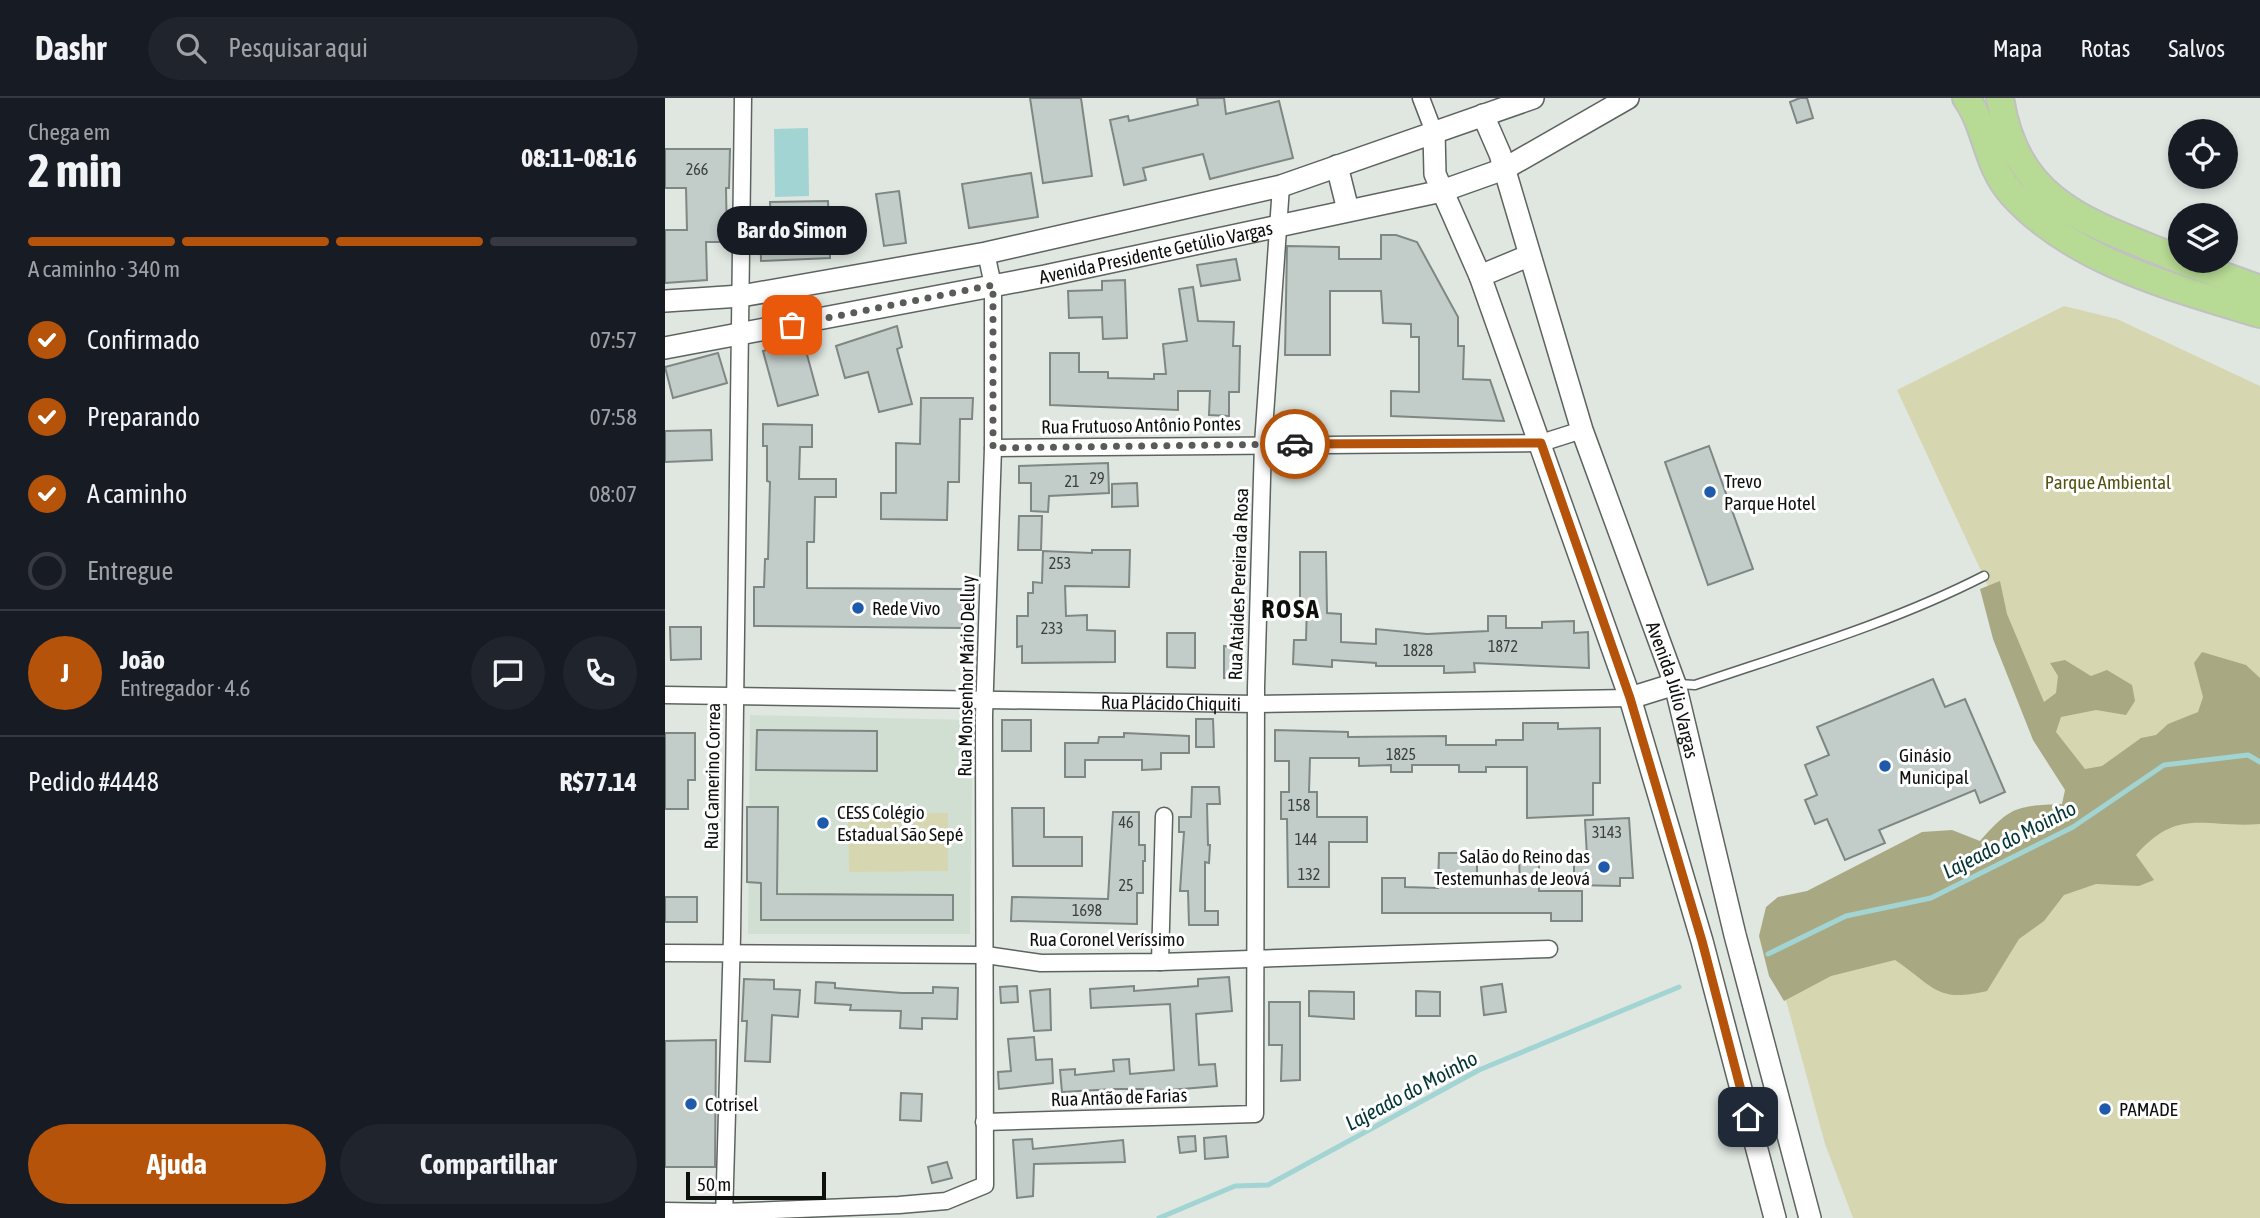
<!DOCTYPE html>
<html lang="pt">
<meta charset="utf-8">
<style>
body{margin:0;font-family:"Asap Condensed",sans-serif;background:#20242c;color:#f1f3f6;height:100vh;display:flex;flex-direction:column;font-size:26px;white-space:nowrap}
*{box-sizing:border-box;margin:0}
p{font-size:23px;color:#9ea1a6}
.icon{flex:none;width:38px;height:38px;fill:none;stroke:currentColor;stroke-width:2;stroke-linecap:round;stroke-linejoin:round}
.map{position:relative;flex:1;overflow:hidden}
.drawer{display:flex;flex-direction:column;background:#171b24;width:665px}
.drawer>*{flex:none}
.fabs{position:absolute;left:1503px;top:21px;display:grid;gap:14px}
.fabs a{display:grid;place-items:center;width:70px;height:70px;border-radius:50%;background:#171b24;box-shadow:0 4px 10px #0003;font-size:35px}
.scale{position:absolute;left:21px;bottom:18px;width:140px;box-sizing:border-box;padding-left:7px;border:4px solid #0e100e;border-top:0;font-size:19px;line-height:24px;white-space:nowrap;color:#0e100e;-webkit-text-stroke:5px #fff;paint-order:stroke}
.pin{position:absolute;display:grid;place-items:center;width:60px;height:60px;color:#fff;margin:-30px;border-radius:14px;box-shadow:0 4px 10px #0006}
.courier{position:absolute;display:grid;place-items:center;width:70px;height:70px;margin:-35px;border:5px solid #b45309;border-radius:50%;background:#fff;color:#222;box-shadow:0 2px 9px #0007}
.bubble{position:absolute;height:49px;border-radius:24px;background:#171b24;box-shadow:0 4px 10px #0003;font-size:23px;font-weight:700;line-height:49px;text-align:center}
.headline em{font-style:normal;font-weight:700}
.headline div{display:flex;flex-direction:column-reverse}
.headline{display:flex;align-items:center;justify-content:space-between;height:119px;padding:0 28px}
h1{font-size:46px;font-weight:700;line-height:52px}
.bar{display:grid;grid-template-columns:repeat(4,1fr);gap:10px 7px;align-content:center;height:84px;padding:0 28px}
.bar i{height:9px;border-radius:5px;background:#363941}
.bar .current{background:#b45309}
.bar p{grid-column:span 4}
.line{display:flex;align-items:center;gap:18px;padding:0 28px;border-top:2px solid #363941}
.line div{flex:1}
.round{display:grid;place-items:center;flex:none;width:74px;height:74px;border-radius:37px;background:#20242c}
ol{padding:0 28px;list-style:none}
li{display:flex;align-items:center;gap:21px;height:77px}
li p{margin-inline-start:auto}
li .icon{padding:7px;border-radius:50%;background:#b45309;color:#fff;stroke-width:4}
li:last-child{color:#9ea1a6}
li i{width:38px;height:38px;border:4px solid #363941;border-radius:50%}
.action{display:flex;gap:14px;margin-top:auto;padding:14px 28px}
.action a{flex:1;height:80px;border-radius:42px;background:#b45309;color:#fff;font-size:28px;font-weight:700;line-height:80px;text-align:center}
.action a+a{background:#20242c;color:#f1f3f6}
header{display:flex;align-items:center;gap:42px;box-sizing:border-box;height:98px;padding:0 35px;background:#171b24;border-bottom:2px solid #363941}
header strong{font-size:33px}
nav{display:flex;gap:38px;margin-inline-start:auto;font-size:24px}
.search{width:490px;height:63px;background:#20242c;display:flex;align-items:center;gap:18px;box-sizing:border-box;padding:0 24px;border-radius:38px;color:#9ea1a6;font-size:26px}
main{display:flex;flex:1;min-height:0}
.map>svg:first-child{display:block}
.built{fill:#d1dfd3}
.green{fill:#d6d7b0}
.forest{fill:#a8a982}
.water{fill:#a1d4d3}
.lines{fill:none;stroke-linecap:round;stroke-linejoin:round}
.stream{stroke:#a1d4d3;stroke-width:5}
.building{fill:#c2ccc9;stroke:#7e8783;stroke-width:2}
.service-casing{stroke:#5d645f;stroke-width:11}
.minor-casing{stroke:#5d645f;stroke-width:19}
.secondary-casing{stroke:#5d645f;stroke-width:24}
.trunk-casing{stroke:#c0c1c0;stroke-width:30}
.service{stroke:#fff;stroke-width:8}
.minor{stroke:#fff;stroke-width:16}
.secondary{stroke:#fff;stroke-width:21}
.trunk{stroke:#b7da94;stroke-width:26}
.done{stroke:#585b58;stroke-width:7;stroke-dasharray:0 12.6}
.route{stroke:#b45309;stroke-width:9}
.poi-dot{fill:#1e5aac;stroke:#fff;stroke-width:2.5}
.labels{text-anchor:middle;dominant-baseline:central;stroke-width:6;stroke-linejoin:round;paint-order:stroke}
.number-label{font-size:16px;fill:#3b3f3d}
.street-label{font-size:19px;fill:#0e100e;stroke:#fff}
.poi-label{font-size:19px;fill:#0e100e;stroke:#fff;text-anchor:start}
.park-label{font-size:19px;fill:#545313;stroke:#fff}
.water-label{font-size:21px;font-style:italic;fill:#023534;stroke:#fff}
.district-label{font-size:26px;font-weight:bold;letter-spacing:2px;fill:#0e100e;stroke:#fff}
</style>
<header>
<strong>Dashr</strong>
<div class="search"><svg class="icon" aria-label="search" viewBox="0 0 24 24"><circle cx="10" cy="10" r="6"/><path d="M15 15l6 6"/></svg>Pesquisar aqui</div>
<nav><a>Mapa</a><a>Rotas</a><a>Salvos</a></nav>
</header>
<main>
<section class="drawer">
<div class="headline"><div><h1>2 min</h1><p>Chega em</p></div><em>08:11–08:16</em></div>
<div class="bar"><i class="current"></i><i class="current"></i><i class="current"></i><i></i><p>A caminho · 340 m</p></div>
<ol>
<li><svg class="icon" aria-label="check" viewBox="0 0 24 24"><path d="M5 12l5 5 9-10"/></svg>Confirmado<p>07:57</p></li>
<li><svg class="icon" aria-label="check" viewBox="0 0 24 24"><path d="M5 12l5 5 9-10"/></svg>Preparando<p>07:58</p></li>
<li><svg class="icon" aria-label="check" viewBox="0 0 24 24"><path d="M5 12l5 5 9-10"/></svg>A caminho<p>08:07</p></li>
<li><i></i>Entregue</li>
</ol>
<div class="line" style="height:126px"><b class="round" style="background:#b45309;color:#fff">J</b><div><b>João</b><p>Entregador · 4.6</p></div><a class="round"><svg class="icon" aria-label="chat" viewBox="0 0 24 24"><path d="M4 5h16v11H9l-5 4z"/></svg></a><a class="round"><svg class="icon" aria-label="phone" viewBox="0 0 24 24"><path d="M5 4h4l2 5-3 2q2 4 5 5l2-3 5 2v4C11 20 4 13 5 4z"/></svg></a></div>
<div class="line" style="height:91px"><div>Pedido #4448</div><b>R$77.14</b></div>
<div class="action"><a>Ajuda</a><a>Compartilhar</a></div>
</section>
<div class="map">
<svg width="1595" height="1120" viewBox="0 0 1595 1120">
<rect width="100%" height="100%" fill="#e0e7e1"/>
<path class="built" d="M85,617L308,622L305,836H83Z"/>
<g class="green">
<path d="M1399,208L1452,221L1595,288V610L1558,598L1411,691L1323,488L1232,292Z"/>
<path d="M1587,683L1595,693V1120H1188L1160,1046L1116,884Z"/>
<path d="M283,715V773L184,774L183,716Z"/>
</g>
<path class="forest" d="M1335,483L1342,516L1379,604L1391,595L1393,578L1385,565L1400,562L1426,578L1442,572L1467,587L1470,603L1461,617L1431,612L1396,619L1391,634L1420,671L1437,668L1476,640L1491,637L1503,626L1533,614L1538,599L1529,565L1537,554L1581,567L1595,580V726C1541,731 1514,708 1471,757L1489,782L1474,788L1431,786L1399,797L1379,823L1354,841L1322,893C1271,905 1270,889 1230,862L1166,878L1119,903L1104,878L1094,838L1101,809L1113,799L1142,793L1257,734L1287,732L1315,743C1346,708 1351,708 1397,706L1400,692L1368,642L1328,541L1315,491Z"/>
<path class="water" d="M143,30L144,98L110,99L109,31Z"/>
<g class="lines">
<g class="stream">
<path d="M1103,856L1181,818L1266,800L1408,729L1499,667L1583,657L1595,664"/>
<path d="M494,1120L570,1088L603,1087L814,972L1014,889"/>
</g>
</g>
<g class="building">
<path d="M365,0H416L427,78L378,85Z"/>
<path d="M532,0H559L561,16L614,3L628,60L545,81L538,56L478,70L481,82L459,87L445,22L463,18L464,23L533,7Z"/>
<path d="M1135,0H1142L1148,20L1132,25L1125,4Z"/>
<path d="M0,51H65L64,90H61L62,144H41L42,182L0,185V132H22L21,90H0Z"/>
<path d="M366,75L373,119L304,130L297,86Z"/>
<path d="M234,93L241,145L219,148L211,96Z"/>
<path d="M163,103L165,160L96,163L95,127L106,126L105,104Z"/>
<path d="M716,137H731L752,144L793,219V248H799L798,281L825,282L839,323L726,318V293L754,294V239H746V226L718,225L716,193H665V257H620L622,148L674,149V161H716Z"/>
<path d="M571,161L575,182L536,188L532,167Z"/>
<path d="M460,182L462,240L438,241L437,219L404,220L403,193L437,192V183Z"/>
<path d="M528,189L533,223L569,224L568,248H575L574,294H564V318L544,317L545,293H513V312L385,307V255H414V274H443V280L489,281V276H501L498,246L522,243L514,191Z"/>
<path d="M232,228L237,249L232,251L247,306L214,314L203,274L180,280L171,248Z"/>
<path d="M138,242L153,297L113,308L98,253Z"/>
<path d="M53,255L62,285L8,300L0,269Z"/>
<path d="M256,300H308L307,321H295L294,384H283L282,422L216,421V395H231V345L255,346Z"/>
<path d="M98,326L147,327V349H135L134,381H171V399H150L149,444H142V490L298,491L297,530L89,528V489H99L100,461H103L105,384L102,383V348H98Z"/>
<path d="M46,332L47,362L0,364V333Z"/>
<path d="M1044,348L1088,471L1043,487L1000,364Z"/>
<path d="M443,365L444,395L384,398L383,414L366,413V385H354V368Z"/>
<path d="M472,385L473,408L447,409V386Z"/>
<path d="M354,418H377L376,452H353Z"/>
<path d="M427,452H465L464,489L400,488L401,518L422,517V532L450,533V564L357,565V548L352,549V518H363V495H368V484L377,485L378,453L427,455Z"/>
<path d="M635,454H661L662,515L676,516V544L711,546V531L762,536L823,533V518H841V530H877V524L909,523V535L923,534L924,570L809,565L810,574L779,575V568H711V565L667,562V569L628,566L629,542H641L642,507H635Z"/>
<path d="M5,529H36V561L6,562Z"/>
<path d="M502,535H530V570L502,569Z"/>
<path d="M559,548L579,549L578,580H559Z"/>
<path d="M1268,581L1280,609L1300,601L1340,694L1315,705L1310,692L1214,732L1220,745L1180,762L1162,721L1150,726L1140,702L1152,697L1140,667L1164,657L1152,629Z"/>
<path d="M531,621H548L549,649H531Z"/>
<rect x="337" y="622" width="29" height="31"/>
<path d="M858,625H893V631L935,630V685H928V717L862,720V669H821V674H794V667H747V674H726V667L694,668V660H645L644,694H652V719H702V744H664V789H623L622,721H616V694H624V663H610V632L683,634V639L781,638V647H831V642H858Z"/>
<path d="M92,632L212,633V673L91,672Z"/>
<path d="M0,635H30V682H23V711H0Z"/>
<path d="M459,635L524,638V655H496V671L477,672V662H420V679H400V645H433L434,639H459Z"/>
<path d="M527,689H554L555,706H542L543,747H545L544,765L540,764V813H553V827H524L523,793H515L519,734H514V719H526Z"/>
<path d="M82,709H113L112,796L288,797V822H96V785L82,784Z"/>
<path d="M347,710H379V739H417V768H348Z"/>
<path d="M448,714H474V747H480V763H478V795H472V826L346,823L347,799L443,801Z"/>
<path d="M964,720L968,780H955V788L909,787V758H922L920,722Z"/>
<path d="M774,755H812V788H855L854,758H874V793H917V823H886V815H717V780H740V789L773,790Z"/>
<rect x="0" y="799" width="32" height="25"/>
<path d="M564,879L567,913L531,916L534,967L550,966L552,988L482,994L481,991H450L397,994L395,972L410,971V977L449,973L448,962L464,961L465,976L509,972L505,906L426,910L425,891L469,888V893L533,888V881Z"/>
<path d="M79,881L109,882V891L135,892L133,919L107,917L105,964L80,963L82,923H77Z"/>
<path d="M151,884L170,885V890L237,895H268V889L293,890L292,921L257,920V931L235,930L236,913L185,912L186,907L150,905Z"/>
<path d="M837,886L841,914L819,917L816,889Z"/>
<path d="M352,888L353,904L336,905L335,889Z"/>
<path d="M385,891L386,932L369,933L365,893Z"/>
<path d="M644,893L689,894V921L644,918Z"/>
<path d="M751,893L775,894V918H751Z"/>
<path d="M604,904H635V982L616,983L617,947H604Z"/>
<path d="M369,939L371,962L387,961L388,985L334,991L333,974L346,973L343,941Z"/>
<path d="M51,942L50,1069H0V943Z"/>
<path d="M236,995L257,996L256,1023L235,1022Z"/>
<path d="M530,1038L531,1053L515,1055L513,1039Z"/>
<path d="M561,1038L563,1059L540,1061L539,1040Z"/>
<path d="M367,1041L368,1051L458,1042L460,1064L369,1066L368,1098L352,1100L348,1042Z"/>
<path d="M282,1064L287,1080L267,1085L263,1069Z"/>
</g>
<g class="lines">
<defs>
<path id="service" d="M1013,586L1030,587C1127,554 1227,525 1319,478"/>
<g id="minor">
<path d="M756,0L769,34"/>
<path d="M328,350L876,345L917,332"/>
<path id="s1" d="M0,597L591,606L965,600"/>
<path d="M0,855L321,857L376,865L495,864L884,851"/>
<path d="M495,864L499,718"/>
<path d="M319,1024L590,1016L591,589L598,346L616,88"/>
<path d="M0,1113L59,1114L234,1107L281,1103L320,1087L319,618L328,350V187L321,155"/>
<path d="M59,1120L67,838L78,0"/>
</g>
<g id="secondary">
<path id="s2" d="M818,17L835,56L917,332L1010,586L1070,837L1145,1120"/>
<path d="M769,34L770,76L815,178L965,600L1037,843L1110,1120"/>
<path d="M672,68L683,112"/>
<path d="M815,178L863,158"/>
<path d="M0,203L76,198L321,155L616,88L868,0"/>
<path id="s3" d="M0,250L380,178L777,93L839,71L963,0"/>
<path d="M965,600L1010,586"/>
</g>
<g id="trunk">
<path d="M1301,0C1321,27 1321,67 1347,96C1408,164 1510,190 1595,216"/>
<path d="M1335,0C1352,108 1426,125 1516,162"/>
<path d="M1518,163L1595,191"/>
</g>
</defs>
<use href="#service" class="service-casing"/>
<use href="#minor" class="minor-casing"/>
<use href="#secondary" class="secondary-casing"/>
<use href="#trunk" class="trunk-casing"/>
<use href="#service" class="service"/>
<use href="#minor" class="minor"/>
<use href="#secondary" class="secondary"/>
<use href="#trunk" class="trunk"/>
</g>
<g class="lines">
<path class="done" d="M127,227L328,187V350L630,346"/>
<path class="route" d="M630,346L876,345L965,600L1037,843L1083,1019"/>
</g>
<g class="poi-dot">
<circle cx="1045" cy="394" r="7"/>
<circle cx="193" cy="510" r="7"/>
<circle cx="1220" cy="668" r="7"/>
<circle cx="158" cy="725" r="7"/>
<circle cx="939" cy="769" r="7"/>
<circle cx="26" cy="1006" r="7"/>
<circle cx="1440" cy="1011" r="7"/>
</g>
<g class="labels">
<g class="number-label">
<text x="32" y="71">266</text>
<text x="432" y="380">29</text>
<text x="407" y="383">21</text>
<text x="395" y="465">253</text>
<text x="387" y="530">233</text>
<text x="838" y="548">1872</text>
<text x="753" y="552">1828</text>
<text x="736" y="656">1825</text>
<text x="634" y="707">158</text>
<text x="461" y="724">46</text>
<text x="942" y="734">3143</text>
<text x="641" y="741">144</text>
<text x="644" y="776">132</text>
<text x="461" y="787">25</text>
<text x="422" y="812">1698</text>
</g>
<g class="street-label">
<text stroke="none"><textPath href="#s3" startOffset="500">Avenida Presidente Getúlio Vargas</textPath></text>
<text transform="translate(476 327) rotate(-1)">Rua Frutuoso Antônio Pontes</text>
<text transform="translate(573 486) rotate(-88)">Rua Ataides Pereira da Rosa</text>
<text transform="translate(301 578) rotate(-89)">Rua Monsenhor Mário Delluy</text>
<text stroke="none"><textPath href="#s2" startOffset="606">Avenida Júlio Vargas</textPath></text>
<text stroke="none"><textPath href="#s1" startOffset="506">Rua Plácido Chiquiti</textPath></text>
<text transform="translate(47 678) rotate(-89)">Rua Camerino Correa</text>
<text x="442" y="841">Rua Coronel Veríssimo</text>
<text transform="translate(454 999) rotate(-2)">Rua Antão de Farias</text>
</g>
<g class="poi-label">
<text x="1059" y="383">Trevo<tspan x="1059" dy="22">Parque Hotel</tspan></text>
<text x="207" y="510">Rede Vivo</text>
<text x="1234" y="657">Ginásio<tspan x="1234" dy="22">Municipal</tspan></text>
<text x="172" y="714">CESS Colégio<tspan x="172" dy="22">Estadual São Sepé</tspan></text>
<text x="925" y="758" text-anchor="end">Salão do Reino das<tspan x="925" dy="22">Testemunhas de Jeová</tspan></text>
<text x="40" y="1006">Cotrisel</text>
<text x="1454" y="1011">PAMADE</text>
</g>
<g class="park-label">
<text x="1443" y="384">Parque Ambiental</text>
</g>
<g class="water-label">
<text transform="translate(1344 741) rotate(-27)">Lajeado do Moinho</text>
<text transform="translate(746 992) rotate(-28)">Lajeado do Moinho</text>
</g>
<g class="district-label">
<text x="626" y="511">ROSA</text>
</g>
</g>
</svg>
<div class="fabs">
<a><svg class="icon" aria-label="locate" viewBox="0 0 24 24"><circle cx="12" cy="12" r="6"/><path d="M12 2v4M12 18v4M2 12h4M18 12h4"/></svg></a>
<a><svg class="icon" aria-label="layers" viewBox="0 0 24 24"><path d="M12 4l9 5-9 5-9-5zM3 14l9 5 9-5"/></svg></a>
</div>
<div class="scale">50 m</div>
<div class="pin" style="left:127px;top:227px;background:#ea580c"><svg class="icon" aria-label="bag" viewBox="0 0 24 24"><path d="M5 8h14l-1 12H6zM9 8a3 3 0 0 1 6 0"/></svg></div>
<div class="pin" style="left:1083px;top:1019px;background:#1f2937"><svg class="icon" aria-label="home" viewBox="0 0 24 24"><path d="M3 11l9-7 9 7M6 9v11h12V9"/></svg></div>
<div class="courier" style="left:630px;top:346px"><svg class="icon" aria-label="car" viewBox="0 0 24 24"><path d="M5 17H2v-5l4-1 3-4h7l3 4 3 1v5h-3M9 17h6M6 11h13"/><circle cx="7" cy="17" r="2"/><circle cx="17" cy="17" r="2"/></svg></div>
<div class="bubble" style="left:52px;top:108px;width:150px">Bar do Simon</div>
</div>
</main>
